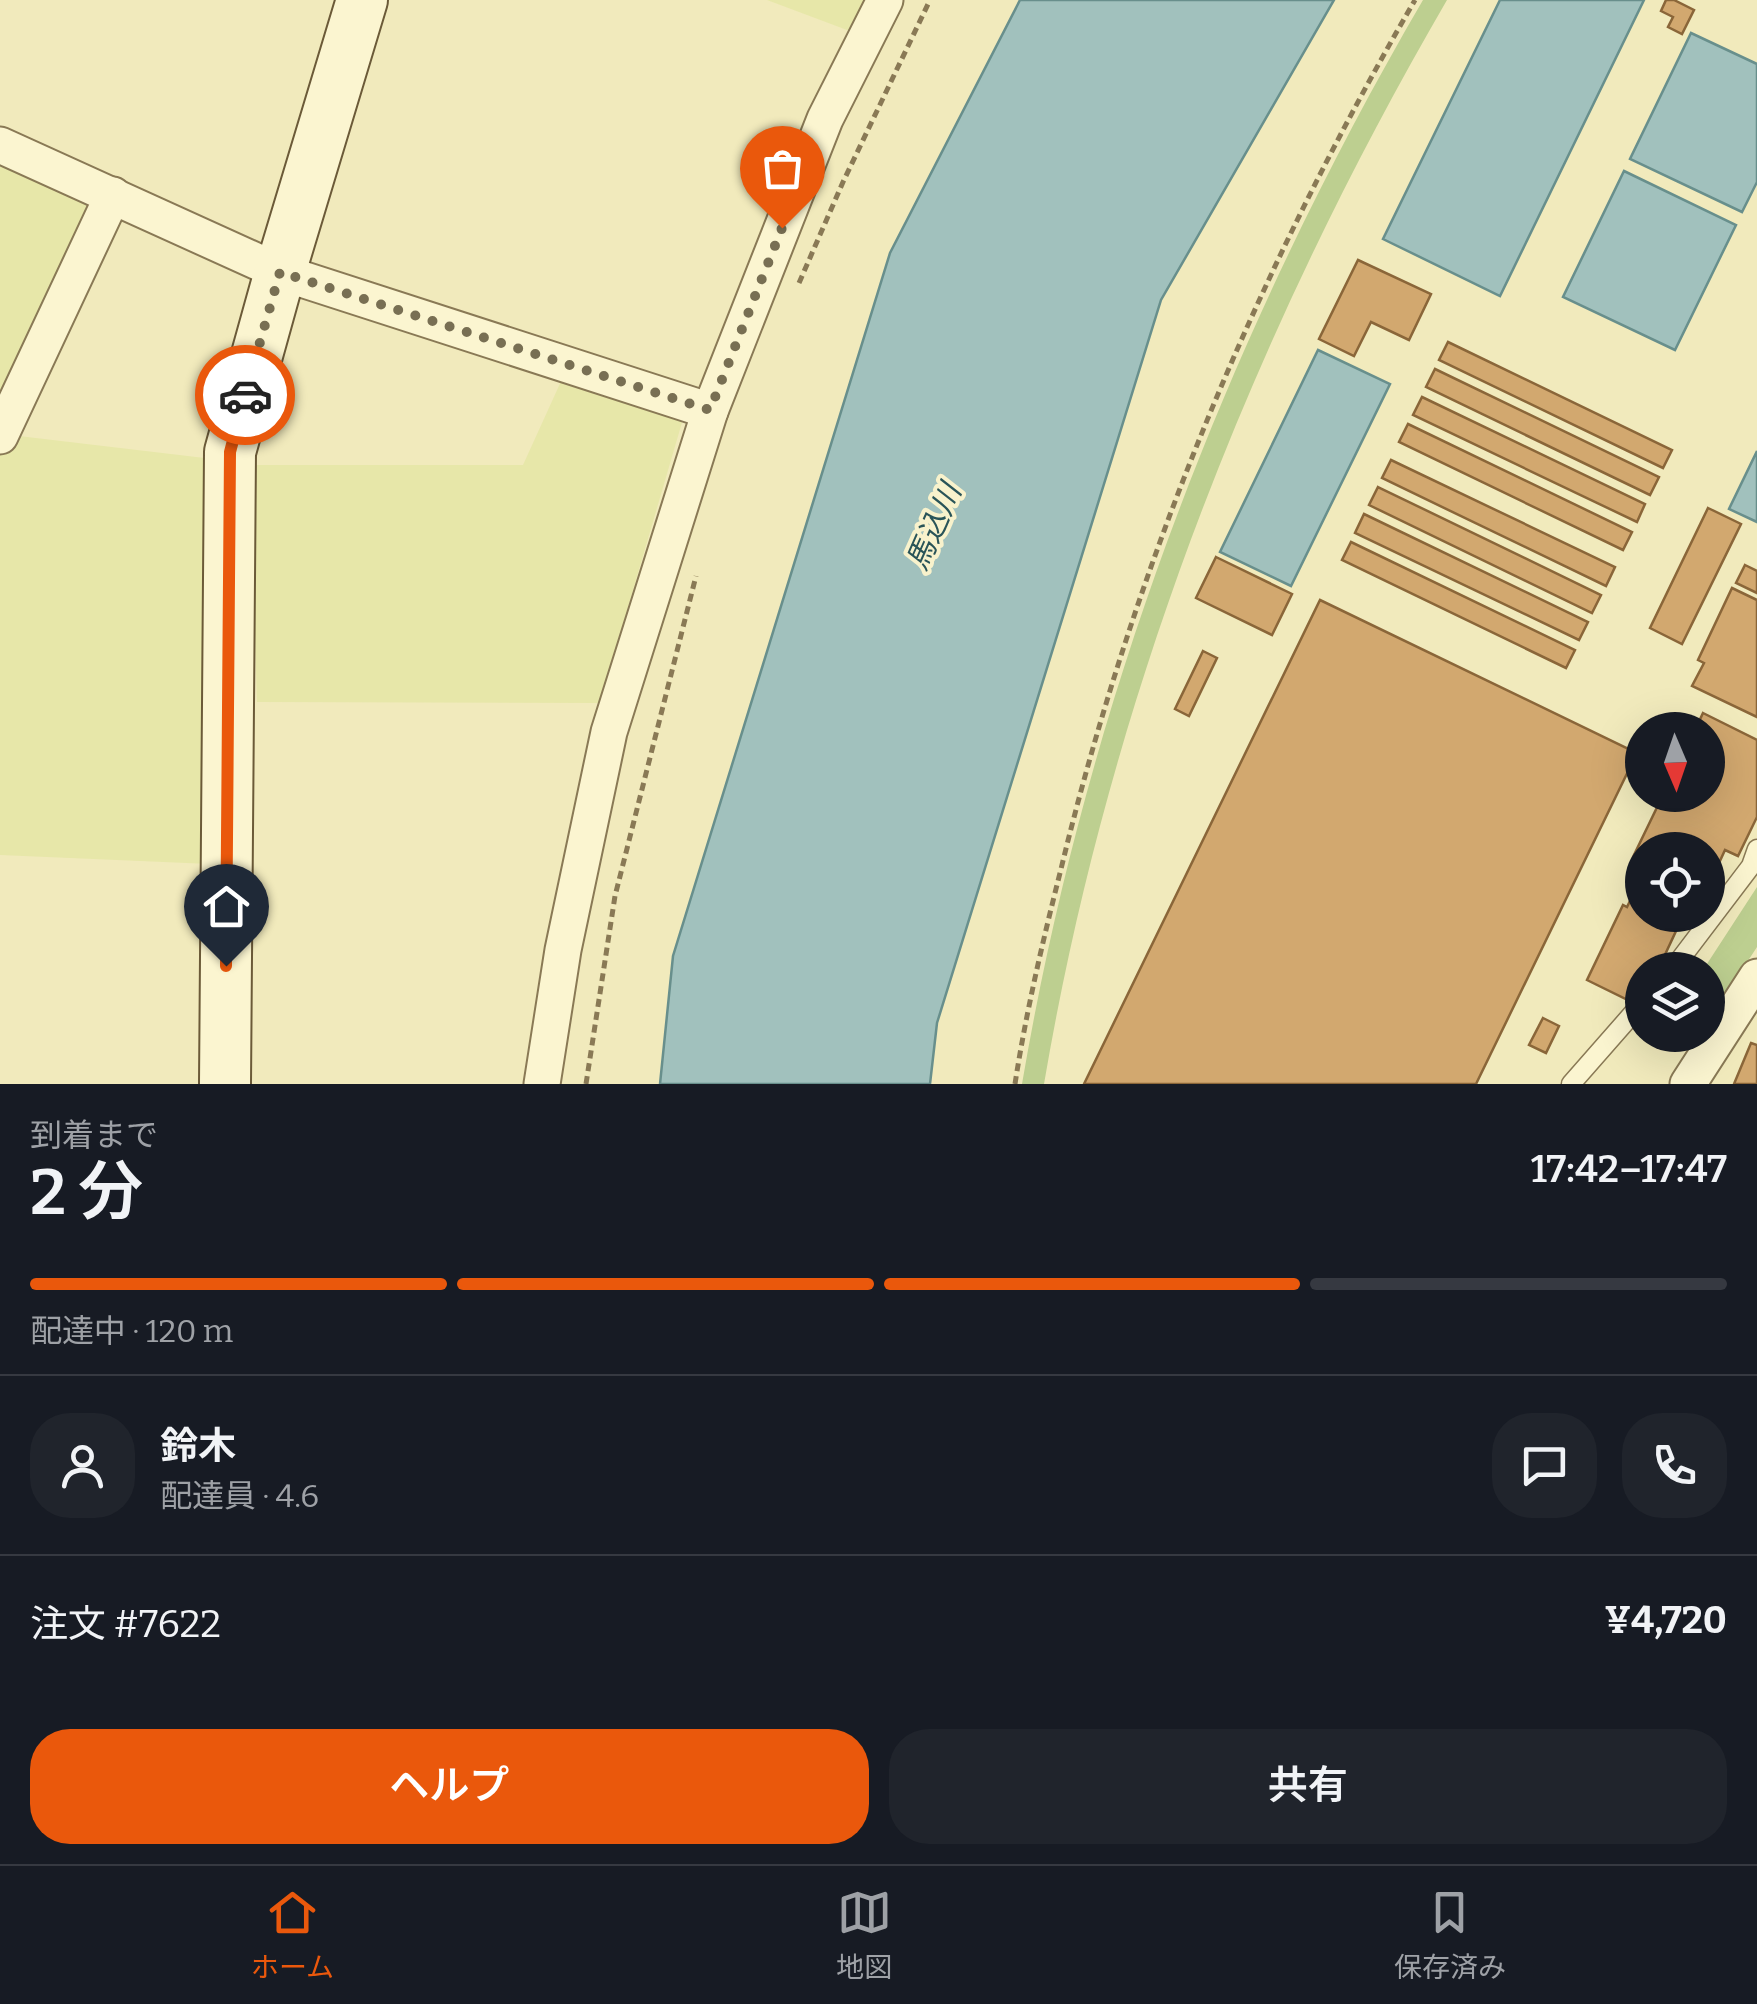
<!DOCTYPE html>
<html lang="ja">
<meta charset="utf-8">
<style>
body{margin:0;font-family:Bitter,"Noto Sans JP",serif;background:#20242c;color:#f1f3f6;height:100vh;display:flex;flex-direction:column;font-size:38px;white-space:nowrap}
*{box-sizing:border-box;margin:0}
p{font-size:32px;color:#9ea1a6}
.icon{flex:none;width:55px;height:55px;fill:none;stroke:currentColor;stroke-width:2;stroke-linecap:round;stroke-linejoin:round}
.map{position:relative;height:1084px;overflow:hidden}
.side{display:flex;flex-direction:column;background:#171b24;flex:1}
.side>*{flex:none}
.needle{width:65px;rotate:178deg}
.tools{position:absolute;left:1625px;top:712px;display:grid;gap:20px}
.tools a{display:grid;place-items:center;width:100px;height:100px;border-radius:50%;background:#171b24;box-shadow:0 10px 40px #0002;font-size:50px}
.pin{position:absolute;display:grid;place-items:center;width:85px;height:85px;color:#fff;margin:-102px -42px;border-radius:50% 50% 50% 0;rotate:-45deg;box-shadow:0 0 10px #0007}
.pin .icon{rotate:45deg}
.courier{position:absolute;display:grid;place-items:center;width:100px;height:100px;margin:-50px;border:8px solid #ea580c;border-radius:50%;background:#fff;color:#222;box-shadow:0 2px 12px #0007}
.overview em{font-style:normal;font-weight:600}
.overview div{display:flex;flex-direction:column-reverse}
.overview{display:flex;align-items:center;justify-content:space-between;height:170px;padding:0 30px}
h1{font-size:65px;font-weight:600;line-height:75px}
.bar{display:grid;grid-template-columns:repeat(4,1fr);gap:15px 10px;align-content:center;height:120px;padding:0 30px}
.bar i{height:12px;border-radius:8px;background:#363941}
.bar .active{background:#ea580c}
.bar p{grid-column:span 4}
.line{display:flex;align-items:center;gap:25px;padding:0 30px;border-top:2px solid #363941}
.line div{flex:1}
.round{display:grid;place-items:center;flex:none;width:105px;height:105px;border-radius:40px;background:#20242c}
.action{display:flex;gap:20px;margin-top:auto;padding:20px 30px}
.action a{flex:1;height:115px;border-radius:40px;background:#ea580c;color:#fff;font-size:40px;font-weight:600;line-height:115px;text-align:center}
.action a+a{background:#20242c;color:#f1f3f6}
.tabs{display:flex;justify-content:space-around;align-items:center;height:140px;border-top:2px solid #363941;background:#171b24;font-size:28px;color:#9ea1a6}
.tabs a{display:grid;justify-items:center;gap:5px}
.tabs .active{color:#ea580c}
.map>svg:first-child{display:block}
.farmland{fill:#e7e7a9}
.green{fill:#bdcf90}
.water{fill:#a1c1bd;stroke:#688f8c;stroke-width:2.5}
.building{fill:#d2a86f;stroke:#8a6639;stroke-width:2.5}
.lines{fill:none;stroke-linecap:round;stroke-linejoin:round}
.lane-casing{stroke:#897955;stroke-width:21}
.street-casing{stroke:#897955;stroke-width:39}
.secondary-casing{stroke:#6b5a38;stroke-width:54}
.path{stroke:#897955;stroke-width:5;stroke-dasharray:8 5;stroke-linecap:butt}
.lane{stroke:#fbf5d0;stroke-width:18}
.street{stroke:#fbf5d0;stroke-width:35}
.secondary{stroke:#fbf5d0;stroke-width:50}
.done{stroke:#786f53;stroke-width:10;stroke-dasharray:0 18}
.route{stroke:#ea580c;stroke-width:12}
.labels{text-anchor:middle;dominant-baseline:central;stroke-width:8;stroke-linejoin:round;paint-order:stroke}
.water-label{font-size:30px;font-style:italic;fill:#295458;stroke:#f8f2cc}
</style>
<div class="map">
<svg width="1757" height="1084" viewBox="0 0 1757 1084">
<rect width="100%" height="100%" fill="#f1eabc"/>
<g class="farmland">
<path d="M767,0H869L855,33Z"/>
<path d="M0,154L113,195L2,434L213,459L210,864L0,855Z"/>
<path d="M563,377L683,419L600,703L257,702L250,465H523Z"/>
</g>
<g class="green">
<path d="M1423,0H1447C1252,335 1109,701 1044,1084H1022C1087,702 1228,334 1423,0Z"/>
<path d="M1757,887V947L1717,1008L1708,1015V970H1703Z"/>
</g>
<g class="water">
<path d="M1020,0H1334L1161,300L937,1023L930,1084H660L673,956L890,253Z"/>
<path d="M1500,0H1644L1500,296L1383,239Z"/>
<path d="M1691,33L1757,64V182L1742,212L1630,159Z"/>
<path d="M1624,171L1736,225L1675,350L1563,297Z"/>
<path d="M1318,350L1390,384L1291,586L1220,552Z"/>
<path d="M1757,451V522L1729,509Z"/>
</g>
<g class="building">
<path d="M1666,0H1674L1694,10L1682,34L1668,27L1673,17L1661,11Z"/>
<path d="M1358,260L1431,294L1409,340L1371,322L1354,356L1319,339Z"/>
<path d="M1448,342L1672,450L1663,468L1439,360Z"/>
<path d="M1435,369L1659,477L1650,495L1426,387Z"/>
<path d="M1422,397L1645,504L1637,522L1413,415Z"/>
<path d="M1408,424L1632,532L1623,550L1399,442Z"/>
<path d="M1391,460L1615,567L1606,586L1382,478Z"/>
<path d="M1378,487L1601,595L1592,613L1369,505Z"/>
<path d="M1708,508L1741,524L1682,644L1650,628Z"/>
<path d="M1364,514L1588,622L1579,640L1355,533Z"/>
<path d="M1351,542L1575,650L1566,668L1342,560Z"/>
<path d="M1216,557L1292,594L1272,635L1196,598Z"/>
<path d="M1745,565L1757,571V593L1736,583Z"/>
<path d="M1732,588L1757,600V717L1692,686L1704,663L1698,660Z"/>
<path d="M1320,600L1637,753L1476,1084H1084Z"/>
<path d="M1203,651L1217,658L1189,716L1175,709Z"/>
<path d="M1703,713L1757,740V817L1738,856L1725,850L1708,887V850H1642V862L1633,857L1663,795H1708V730H1695Z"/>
<path d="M1630,901L1642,907L1641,915L1676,931L1662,961L1656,958L1650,970H1642V986L1634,1003L1587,980L1623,905L1627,907Z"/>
<path d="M1543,1018L1559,1026L1546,1053L1529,1045Z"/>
<path d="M1751,1043L1757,1045V1084H1734Z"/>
</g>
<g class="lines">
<defs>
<g id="lane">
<path d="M1672,970L1751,866L1757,849"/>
<path d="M1571,1084L1642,1003"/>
</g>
<g id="street">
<path d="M0,145L280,272L710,411L609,732L563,950L542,1084"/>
<path d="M710,411L825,119L885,0"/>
<path d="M0,436L113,195"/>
<path d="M1688,1084L1757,977"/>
</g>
<path id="secondary" d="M225,1084L230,452L280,272L362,0"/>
</defs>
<use href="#lane" class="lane-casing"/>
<use href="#street" class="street-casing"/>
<use href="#secondary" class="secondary-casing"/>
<g class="path">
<path d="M799,283L843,182L930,0"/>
<path d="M586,1084L615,896L696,576"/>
<path d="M1015,1084C1026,1012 1043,940 1061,869C1135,563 1257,272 1415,0"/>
</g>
<use href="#lane" class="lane"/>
<use href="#street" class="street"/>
<use href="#secondary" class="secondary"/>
</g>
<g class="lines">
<path class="done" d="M245,395L280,272L710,410L782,228"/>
<path class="route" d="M226,966L230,452L245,395"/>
</g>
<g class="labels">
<g class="water-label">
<text transform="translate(934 527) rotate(-66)">馬込川</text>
</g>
</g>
</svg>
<div class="tools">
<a><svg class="needle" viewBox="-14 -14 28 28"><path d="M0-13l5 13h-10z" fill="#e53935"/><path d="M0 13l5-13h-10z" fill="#9ea1a6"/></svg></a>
<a><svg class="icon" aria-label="locate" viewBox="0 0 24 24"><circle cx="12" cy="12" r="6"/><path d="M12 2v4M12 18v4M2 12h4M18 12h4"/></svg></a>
<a><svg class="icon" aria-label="layers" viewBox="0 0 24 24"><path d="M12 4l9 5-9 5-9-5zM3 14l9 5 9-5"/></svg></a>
</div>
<div class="pin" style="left:782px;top:228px;background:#ea580c"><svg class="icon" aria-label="bag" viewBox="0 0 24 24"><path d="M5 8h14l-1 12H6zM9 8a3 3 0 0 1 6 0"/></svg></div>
<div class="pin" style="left:226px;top:966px;background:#1f2937"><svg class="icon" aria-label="home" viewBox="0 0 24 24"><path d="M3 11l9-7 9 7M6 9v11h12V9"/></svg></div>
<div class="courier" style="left:245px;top:395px"><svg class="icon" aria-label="car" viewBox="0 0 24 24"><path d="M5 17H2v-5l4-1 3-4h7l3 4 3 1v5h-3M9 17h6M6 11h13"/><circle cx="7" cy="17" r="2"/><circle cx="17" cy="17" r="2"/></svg></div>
</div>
<section class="side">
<div class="overview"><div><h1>2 分</h1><p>到着まで</p></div><em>17:42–17:47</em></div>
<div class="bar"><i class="active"></i><i class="active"></i><i class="active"></i><i></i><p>配達中 · 120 m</p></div>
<div class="line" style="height:180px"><a class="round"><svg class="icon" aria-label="person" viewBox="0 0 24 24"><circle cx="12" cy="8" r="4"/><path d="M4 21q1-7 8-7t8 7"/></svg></a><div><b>鈴木</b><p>配達員 · 4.6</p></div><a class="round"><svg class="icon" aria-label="chat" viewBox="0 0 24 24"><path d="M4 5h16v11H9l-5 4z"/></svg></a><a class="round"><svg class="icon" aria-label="phone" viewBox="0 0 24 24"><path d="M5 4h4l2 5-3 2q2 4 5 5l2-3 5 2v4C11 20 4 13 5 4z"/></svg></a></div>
<div class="line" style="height:130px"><div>注文 #7622</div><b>¥4,720</b></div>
<div class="action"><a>ヘルプ</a><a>共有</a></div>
</section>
<nav class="tabs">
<a class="active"><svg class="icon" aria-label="home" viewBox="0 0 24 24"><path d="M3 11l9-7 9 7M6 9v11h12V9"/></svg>ホーム</a>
<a><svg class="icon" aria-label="map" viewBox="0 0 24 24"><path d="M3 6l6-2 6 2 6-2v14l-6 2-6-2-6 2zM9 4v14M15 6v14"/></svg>地図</a>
<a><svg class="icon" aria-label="saved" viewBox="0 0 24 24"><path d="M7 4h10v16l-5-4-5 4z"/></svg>保存済み</a>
</nav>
